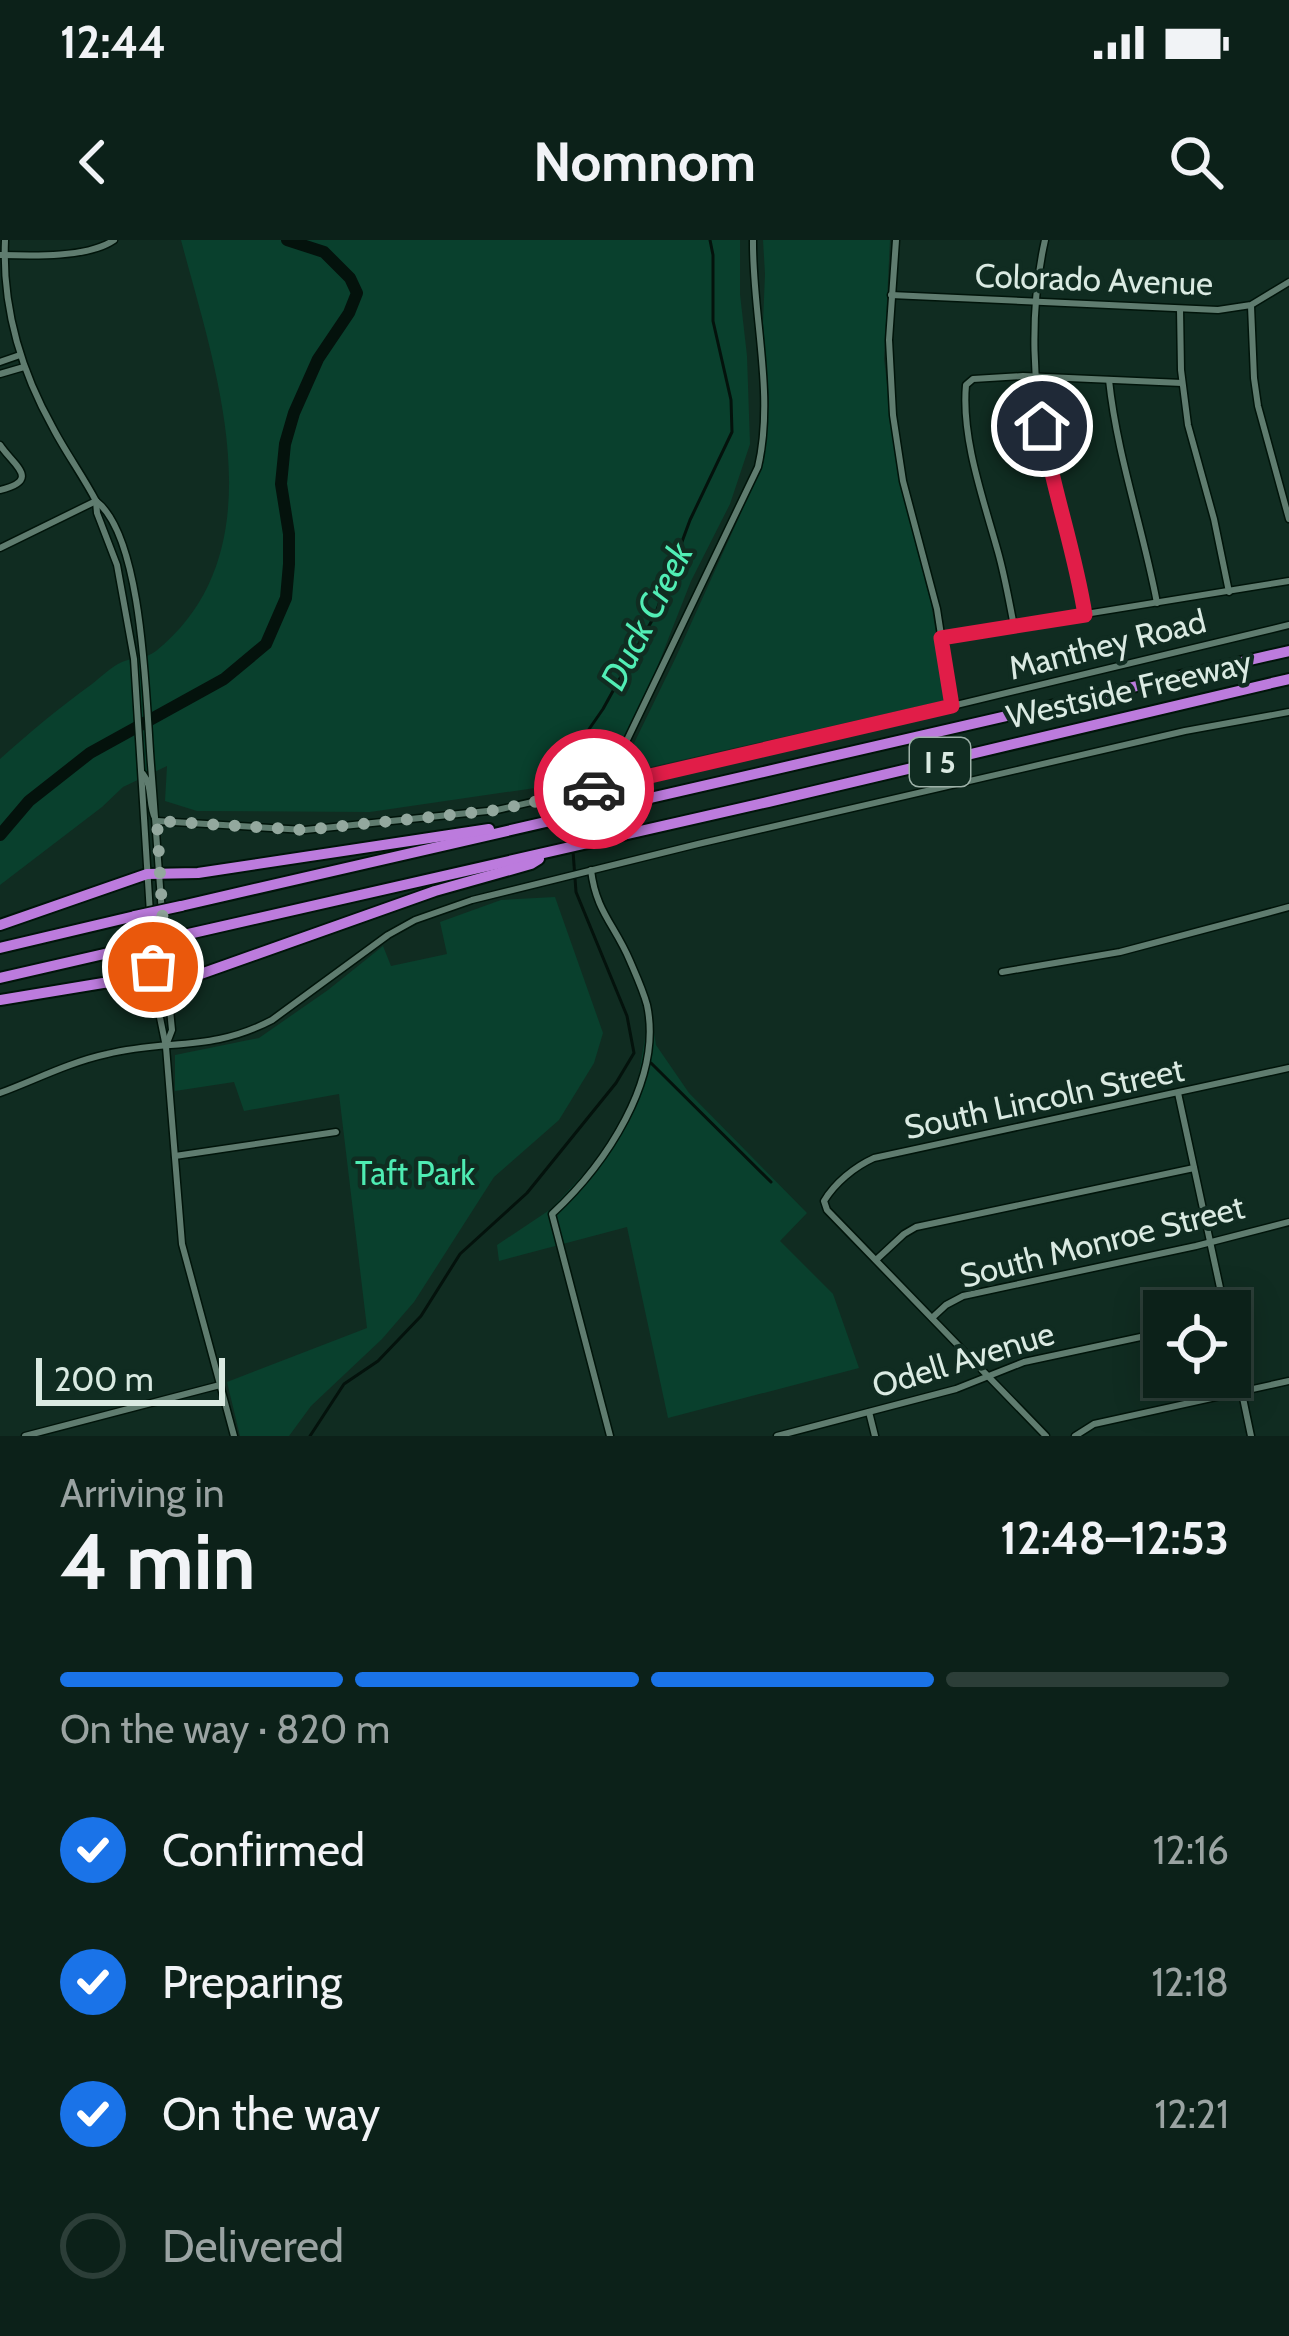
<!DOCTYPE html>
<meta charset="utf-8">
<style>
body{margin:0;font-family:Cabin,sans-serif;background:#1a2e26;color:#f1f3f6;height:100vh;display:flex;flex-direction:column;font-size:45px;white-space:nowrap}
*{box-sizing:border-box;margin:0}
p{font-size:39px;color:#9aa3a2}
.icon{flex:none;width:66px;height:66px;fill:none;stroke:currentColor;stroke-width:2;stroke-linecap:round;stroke-linejoin:round}
.map{position:relative;height:1196px;overflow:hidden}
.panel{display:flex;flex-direction:column;background:#0c2119;flex:1}
.panel>*{flex:none}
.tools{position:absolute;left:1143px;top:1050px;display:grid;gap:24px}
.tools a{display:grid;place-items:center;width:108px;height:108px;border-radius:0px;background:#0c2119;box-shadow:0 6px 30px #0003,0 0 0 3px #2c3e38;font-size:60px}
.scale{position:absolute;left:36px;bottom:30px;width:189px;box-sizing:border-box;padding-left:12px;border:6px solid #daeae2;border-top:0;font-size:33px;line-height:42px;white-space:nowrap;color:#daeae2;-webkit-text-stroke:9px #102c21;paint-order:stroke}
.pin{position:absolute;display:grid;place-items:center;width:102px;height:102px;color:#fff;margin:-51px;border:6px solid #fff;border-radius:50%;box-shadow:0 3px 12px #0007}
.courier{position:absolute;display:grid;place-items:center;width:120px;height:120px;margin:-60px;border:9px solid #e11d48;border-radius:50%;background:#fff;color:#222;box-shadow:0 3px 15px #0007}
.overview em{font-style:normal;font-weight:700}
.overview div{display:flex;flex-direction:column-reverse}
.overview{display:flex;align-items:center;justify-content:space-between;height:204px;padding:0 60px}
h1{font-size:78px;font-weight:700;line-height:90px}
.bar{display:grid;grid-template-columns:repeat(4,1fr);gap:18px 12px;align-content:center;height:144px;padding:0 60px}
.bar i{height:15px;border-radius:9px;background:#2c3e38}
.bar .current{background:#1a73e8}
.bar p{grid-column:span 4}
ol{padding:0 60px;list-style:none}
li{display:flex;align-items:center;gap:36px;height:132px}
li p{margin-inline-start:auto}
li .icon{padding:12px;border-radius:50%;background:#1a73e8;color:#fff;stroke-width:4}
li:last-child{color:#9aa3a2}
li i{width:66px;height:66px;border:6px solid #2c3e38;border-radius:50%}
.status{display:flex;justify-content:space-between;align-items:center;height:84px;padding:0 60px;background:#0c2119;direction:ltr}
.status svg{height:33px;fill:currentColor}
header{display:flex;justify-content:space-between;align-items:center;height:156px;padding:0 60px;background:#0c2119;font-size:54px;font-weight:700}
.map>svg:first-child{display:block}
.green{fill:#09402d}
.lines{fill:none;stroke-linecap:round;stroke-linejoin:round}
.stream{stroke:#04120c;stroke-width:3}
.river{stroke:#04120c;stroke-width:12}
.minor-casing{stroke:#00140a;stroke-width:9}
.highway-casing{stroke:#00140a;stroke-width:14}
.minor{stroke:#5f7c6f;stroke-width:6}
.highway{stroke:#bc7bdd;stroke-width:10}
.highway-bridge-casing{stroke:#00140a;stroke-width:14;stroke-linecap:butt}
.highway-bridge{stroke:#bc7bdd;stroke-width:10}
.done{stroke:#93a89e;stroke-width:12;stroke-dasharray:0 21.6}
.route{stroke:#e11d48;stroke-width:15}
.labels{text-anchor:middle;dominant-baseline:central;stroke-width:9;stroke-linejoin:round;paint-order:stroke}
.shield{fill:#102c21;stroke:#9db1a8;stroke-width:3}
.shield-label{font-size:30px;font-weight:bold;fill:#daeae2}
.street-label{font-size:33px;fill:#daeae2;stroke:#102c21}
.park-label{font-size:33px;fill:#4eecb3;stroke:#102c21}
.water-label{font-size:36px;font-style:italic;fill:#51eeb5;stroke:#102c21}
</style>
<div class="status"><b>12:44</b><svg viewBox="0 0 49 12"><path d="M0 12V9h3v3zM5 12V6h3v6zM10 12V3h3v9zM15 12V0h3v12zM26 1h20v11H26zM47 4h2v5h-2z"/></svg></div>
<header><svg class="icon" aria-label="back" viewBox="0 0 24 24"><path d="M15 5l-7 7 7 7"/></svg>Nomnom<svg class="icon" aria-label="search" viewBox="0 0 24 24"><circle cx="10" cy="10" r="6"/><path d="M15 15l6 6"/></svg></header>
<div class="map">
<svg width="1289" height="1196" viewBox="0 0 1289 1196">
<rect width="100%" height="100%" fill="#102c21"/>
<g class="green">
<path d="M181,0H740V54L747,116L750,204L730,264L691,341L638,476L610,537L370,572L197,571L165,561L167,526L123,547L102,567L0,645V519C30,492 60,467 92,444C101,437 111,427 122,422C133,417 146,419 156,411C281,310 215,129 181,0Z"/>
<path d="M763,0H890L884,119L898,235L931,363L947,460L619,534L675,419L764,222L769,161L763,83L765,34Z"/>
<path d="M555,657L603,793L594,823L559,880L494,937L414,1062L382,1099L311,1166L289,1196H240L227,1142L367,1088L339,854L244,871L234,842L175,851V815L259,798L328,750L383,706L391,726L447,714L440,682L501,660Z"/>
<path d="M650,767L656,805L689,853L807,973L780,1001L833,1054L859,1128L668,1178L627,987L499,1021L497,1005L551,969L608,908L635,859Z"/>
</g>
<g class="lines">
<g class="stream">
<path d="M570,572L567,521L603,469L655,375L690,280L732,192L731,160L713,81V15L710,0"/>
<path d="M571,582L572,602"/>
<path d="M651,823L771,942"/>
<path d="M310,1196L344,1144L378,1121L421,1076L460,1014L527,953L616,843L634,813L627,776L576,652L573,611"/>
</g>
<path class="river" d="M0,595L29,561L90,513L224,439L266,404L286,358L289,324V294L281,244L285,204L294,173L318,119L349,73L357,53L350,38L324,12L287,0"/>
<defs>
<g id="minor">
<path d="M5,0C2,68 20,129 53,188C66,213 83,236 96,261C144,297 146,465 151,525C158,613 163,701 172,790L167,803"/>
<path d="M896,0L889,100L893,175L903,241L937,369L952,466"/>
<path d="M1045,0C1029,71 1032,150 1048,221C1060,273 1077,322 1085,375"/>
<path d="M0,15C32,16 88,18 114,0"/>
<path d="M891,55L1218,70L1251,65L1289,42"/>
<path d="M1251,66L1254,138L1258,166L1289,279"/>
<path d="M1180,69L1181,130L1188,185L1214,279L1229,352"/>
<path d="M0,122L20,115"/>
<path d="M0,134L24,127"/>
<path d="M1109,140C1117,216 1143,288 1157,363"/>
<path d="M0,205C13,225 42,240 0,250"/>
<path d="M96,261L97,273L117,325L134,419L155,753L166,807L182,1004L234,1196"/>
<path d="M0,308L96,261"/>
<path d="M1014,386C1009,361 1005,337 998,312C984,261 961,198 966,145L973,139L1023,136L1182,143"/>
<path d="M943,397L1289,341"/>
<path d="M143,534C153,546 148,564 155,578"/>
<path d="M617,543L614,535L615,525L758,227C775,154 752,73 753,0"/>
<path d="M157,581L305,590L497,570L952,466L1289,385"/>
<path d="M591,630C596,672 615,685 630,721C636,735 643,750 647,765C663,840 605,925 552,974L610,1196"/>
<path d="M1002,732L1120,712L1289,667"/>
<path d="M0,853C35,840 70,822 107,814C168,799 211,812 272,780L388,695L415,680L472,660L698,604L1185,491L1289,472"/>
<path d="M1178,853L1225,1071"/>
<path d="M175,916L336,892"/>
<path d="M876,1020L904,994L916,987L1194,928"/>
<path d="M932,1078L946,1065L963,1056L1196,1006L1289,982"/>
<path d="M1230,1096L1251,1196"/>
<path d="M869,1172L875,1196"/>
<path d="M25,1196L220,1145"/>
<path d="M777,1196L956,1149L1024,1122L1164,1092"/>
<path d="M1046,1196L827,970L824,961C835,943 854,927 874,918L1289,828"/>
<path d="M1075,1196L1094,1184L1289,1141"/>
</g>
<g id="highway">
<path d="M181,666L1289,411"/>
<path d="M0,685L147,634L198,633L489,589"/>
<path d="M184,695L768,562L1289,439"/>
<path d="M0,708L135,676"/>
<path d="M0,738L139,706"/>
<path d="M0,760L103,743L195,736L435,651L531,624L539,619"/>
</g>
</defs>
<use href="#minor" class="minor-casing"/>
<use href="#highway" class="highway-casing"/>
<use href="#minor" class="minor"/>
<use href="#highway" class="highway"/>
<defs>
<g id="highway-bridge">
<path d="M135,676L181,666"/>
<path d="M139,706L184,695"/>
</g>
</defs>
<use href="#highway-bridge" class="highway-bridge-casing"/>
<use href="#highway-bridge" class="highway-bridge"/>
</g>
<g class="lines">
<path class="done" d="M153,727L154,739L166,738L157,581L305,590L497,570L594,549"/>
<path class="route" d="M594,549L952,466L941,398L1085,375C1075,311 1053,250 1042,186"/>
</g>
<g class="labels">
<rect class="shield" x="910" y="498" width="60" height="48" rx="9"/>
<g class="shield-label">
<text x="940" y="522">I 5</text>
</g>
<g class="street-label">
<text transform="translate(1094 39) rotate(2)">Colorado Avenue</text>
<text transform="translate(1107 404) rotate(-14)">Manthey Road</text>
<text transform="translate(1129 449) rotate(-13)">Westside Freeway</text>
<text transform="translate(1044 858) rotate(-12)">South Lincoln Street</text>
<text transform="translate(1102 1001) rotate(-14)">South Monroe Street</text>
<text transform="translate(963 1119) rotate(-17)">Odell Avenue</text>
</g>
<g class="park-label">
<text x="415" y="933">Taft Park</text>
</g>
<g class="water-label">
<text transform="translate(646 376) rotate(-63)">Duck Creek</text>
</g>
</g>
</svg>
<div class="tools">
<a><svg class="icon" aria-label="locate" viewBox="0 0 24 24"><circle cx="12" cy="12" r="6"/><path d="M12 2v4M12 18v4M2 12h4M18 12h4"/></svg></a>
</div>
<div class="scale">200 m</div>
<div class="pin" style="left:153px;top:727px;background:#ea580c"><svg class="icon" aria-label="bag" viewBox="0 0 24 24"><path d="M5 8h14l-1 12H6zM9 8a3 3 0 0 1 6 0"/></svg></div>
<div class="pin" style="left:1042px;top:186px;background:#1f2937"><svg class="icon" aria-label="home" viewBox="0 0 24 24"><path d="M3 11l9-7 9 7M6 9v11h12V9"/></svg></div>
<div class="courier" style="left:594px;top:549px"><svg class="icon" aria-label="car" viewBox="0 0 24 24"><path d="M5 17H2v-5l4-1 3-4h7l3 4 3 1v5h-3M9 17h6M6 11h13"/><circle cx="7" cy="17" r="2"/><circle cx="17" cy="17" r="2"/></svg></div>
</div>
<section class="panel">
<div class="overview"><div><h1>4 min</h1><p>Arriving in</p></div><em>12:48–12:53</em></div>
<div class="bar"><i class="current"></i><i class="current"></i><i class="current"></i><i></i><p>On the way · 820 m</p></div>
<ol>
<li><svg class="icon" aria-label="check" viewBox="0 0 24 24"><path d="M5 12l5 5 9-10"/></svg>Confirmed<p>12:16</p></li>
<li><svg class="icon" aria-label="check" viewBox="0 0 24 24"><path d="M5 12l5 5 9-10"/></svg>Preparing<p>12:18</p></li>
<li><svg class="icon" aria-label="check" viewBox="0 0 24 24"><path d="M5 12l5 5 9-10"/></svg>On the way<p>12:21</p></li>
<li><i></i>Delivered</li>
</ol>
</section>
